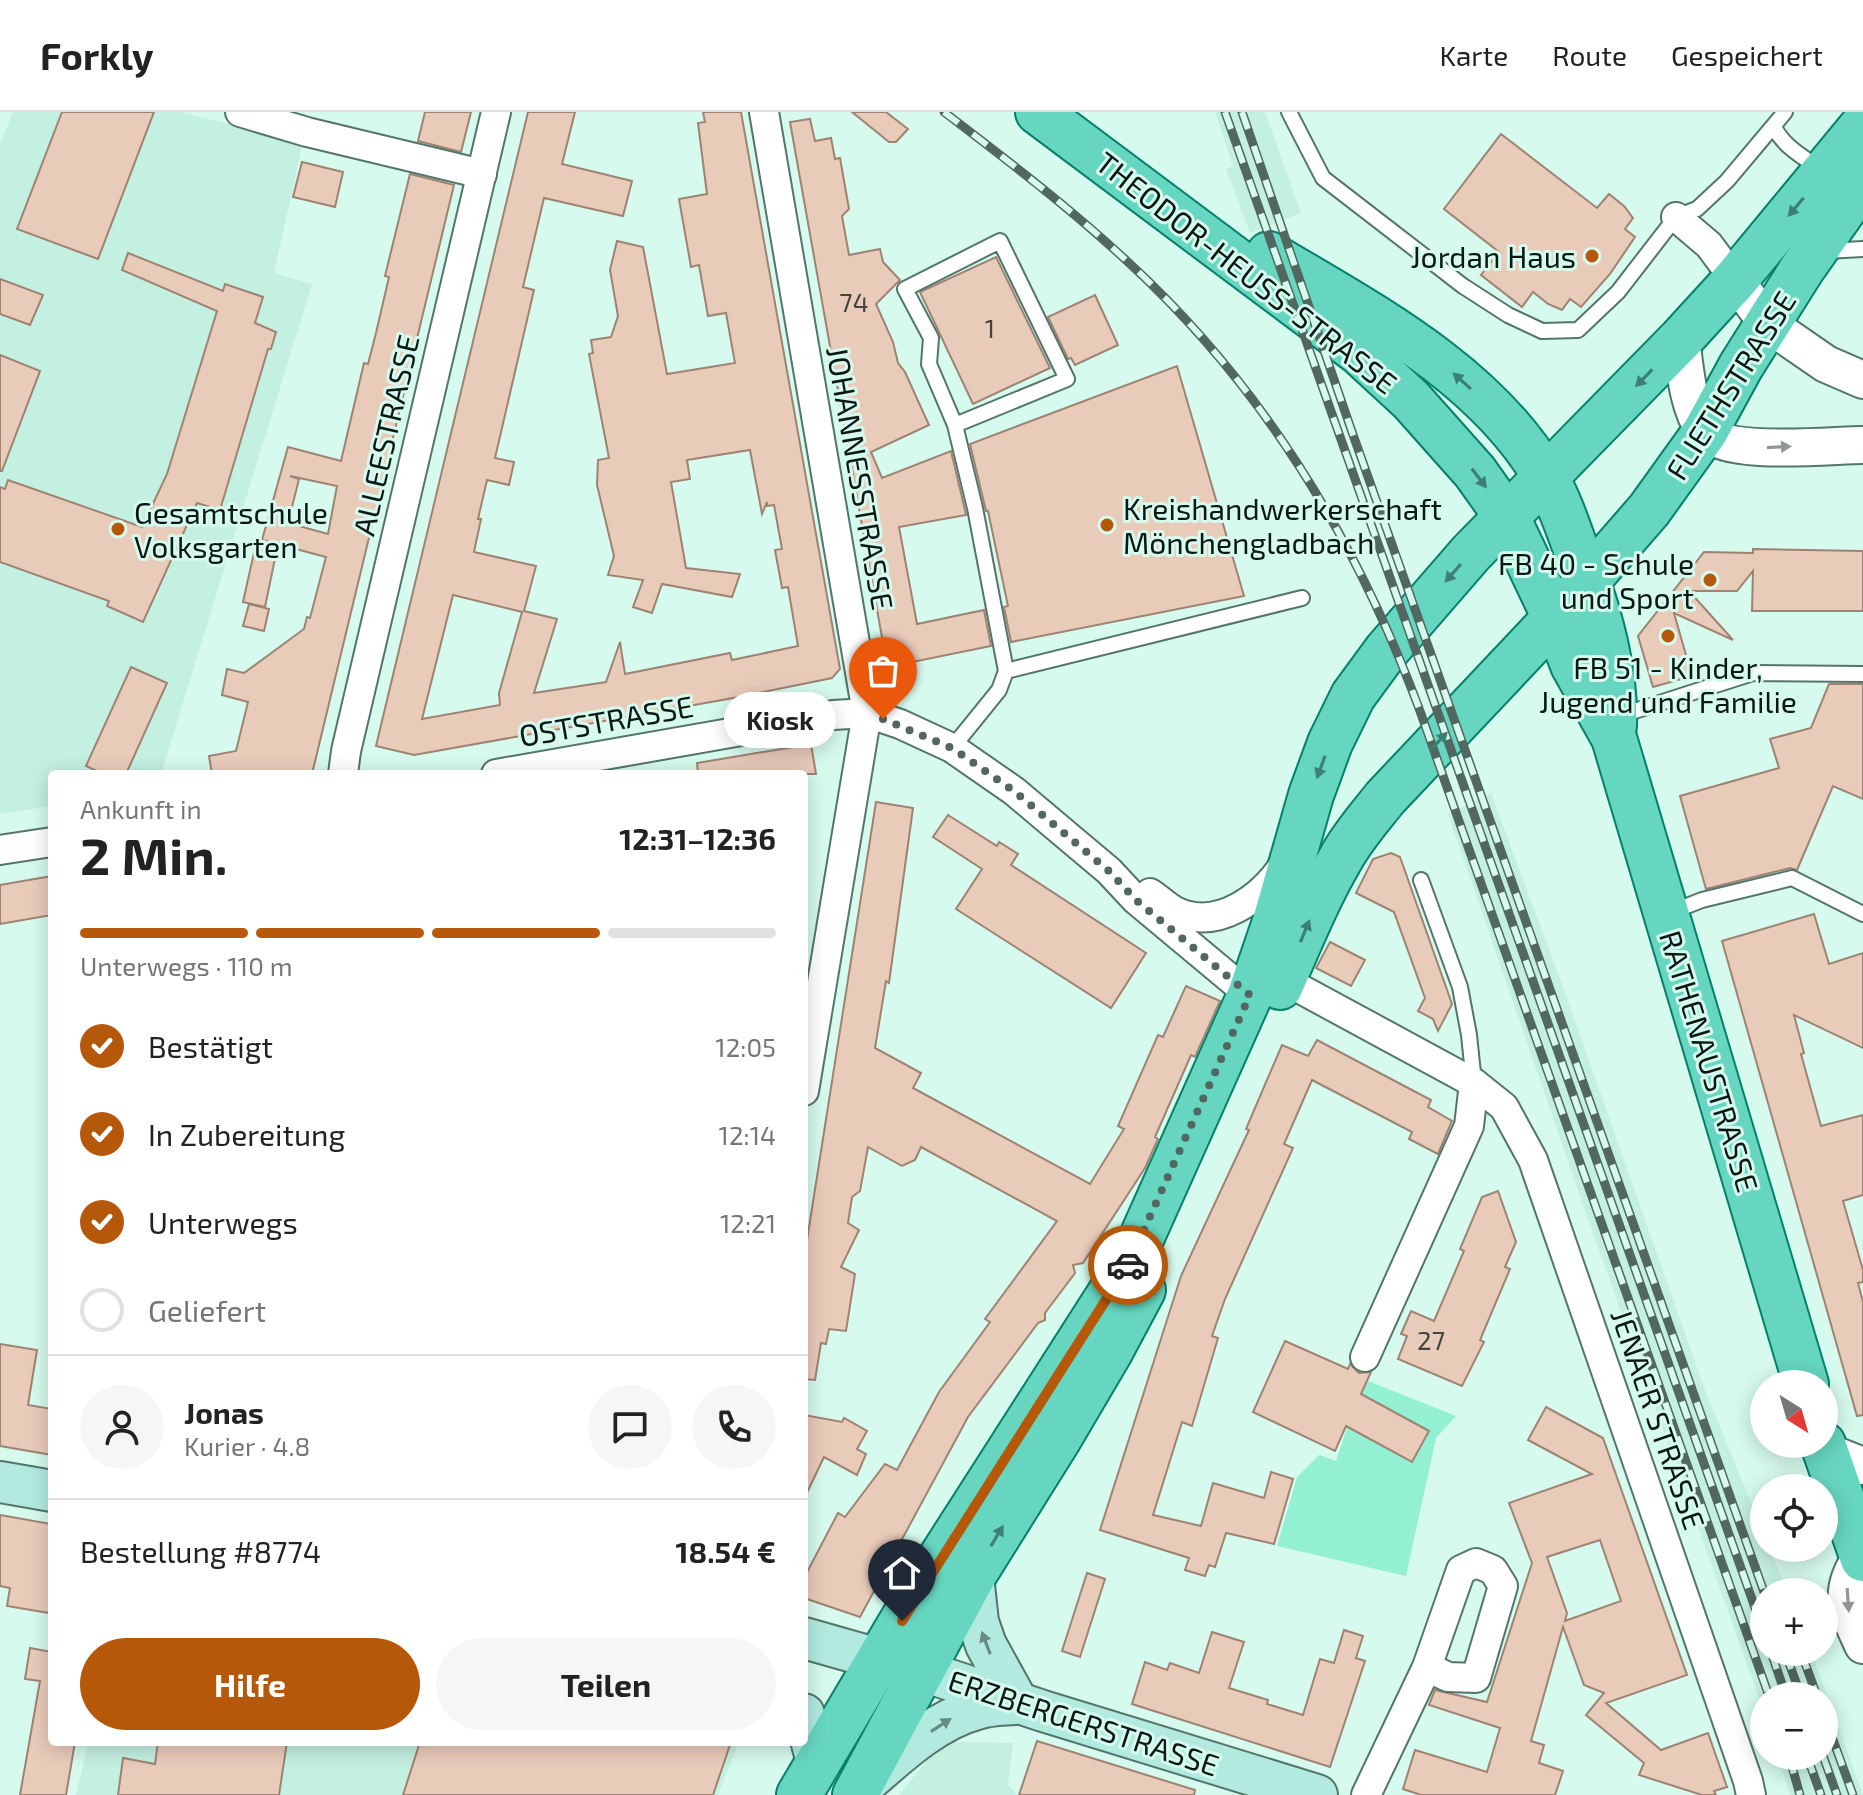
<!DOCTYPE html>
<html lang="de">
<meta charset="utf-8">
<style>
body{margin:0;font-family:"Exo 2",sans-serif;background:#f6f6f6;color:#222;height:100vh;display:flex;flex-direction:column;font-size:30px;white-space:nowrap}
*{box-sizing:border-box;margin:0}
p{font-size:26px;color:#767676}
.icon{flex:none;width:44px;height:44px;fill:none;stroke:currentColor;stroke-width:2;stroke-linecap:round;stroke-linejoin:round}
.map{position:relative;flex:1;overflow:hidden}
.sheet{position:absolute;left:48px;top:658px;width:760px;height:976px;display:flex;flex-direction:column;background:#fff;border-radius:8px;box-shadow:0 4px 20px #0003}
.sheet>*{flex:none}
.needle{width:52px;rotate:143deg}
.fabs{position:absolute;left:1750px;top:1258px;display:grid;gap:16px}
.fabs a{display:grid;place-items:center;width:88px;height:88px;border-radius:50%;background:#fff;box-shadow:0 4px 20px #0003;font-size:40px}
.pin{position:absolute;display:grid;place-items:center;width:68px;height:68px;color:#fff;margin:-82px -34px;border-radius:50% 50% 50% 0;rotate:-45deg;box-shadow:0 0 8px #0007}
.pin .icon{rotate:45deg}
.courier{position:absolute;display:grid;place-items:center;width:80px;height:80px;margin:-40px;border:6px solid #b6580a;border-radius:50%;background:#fff;color:#222;box-shadow:0 2px 10px #0007}
.bubble{position:absolute;height:56px;border-radius:28px;background:#fff;box-shadow:0 4px 20px #0003;font-size:26px;font-weight:700;line-height:56px;text-align:center}
.summary em{font-style:normal;font-weight:700}
.summary div{display:flex;flex-direction:column-reverse}
.summary{display:flex;align-items:center;justify-content:space-between;height:136px;padding:0 32px}
h1{font-size:52px;font-weight:700;line-height:60px}
.bar{display:grid;grid-template-columns:repeat(4,1fr);gap:12px 8px;align-content:center;height:96px;padding:0 32px}
.bar i{height:10px;border-radius:6px;background:#e0e0e0}
.bar .selected{background:#b6580a}
.bar p{grid-column:span 4}
.line{display:flex;align-items:center;gap:20px;padding:0 32px;border-top:2px solid #e0e0e0}
.line div{flex:1}
.round{display:grid;place-items:center;flex:none;width:84px;height:84px;border-radius:42px;background:#f6f6f6}
ol{padding:0 32px;list-style:none}
li{display:flex;align-items:center;gap:24px;height:88px}
li p{margin-inline-start:auto}
li .icon{padding:8px;border-radius:50%;background:#b6580a;color:#fff;stroke-width:4}
li:last-child{color:#767676}
li i{width:44px;height:44px;border:4px solid #e0e0e0;border-radius:50%}
.cta{display:flex;gap:16px;margin-top:auto;padding:16px 32px}
.cta a{flex:1;height:92px;border-radius:48px;background:#b6580a;color:#fff;font-size:32px;font-weight:700;line-height:92px;text-align:center}
.cta a+a{background:#f6f6f6;color:#222}
header{display:flex;align-items:center;gap:48px;box-sizing:border-box;height:112px;padding:0 40px;background:#fff;border-bottom:2px solid #e0e0e0}
header strong{font-size:38px}
nav{display:flex;gap:44px;margin-inline-start:auto;font-size:28px}
.map>svg:first-child{display:block}
.built{fill:#c4f0e1}
.green{fill:#94f0d3}
.building{fill:#e9cbba;stroke:#9e8373;stroke-width:2;fill-rule:evenodd}
.lines{fill:none;stroke-linecap:round;stroke-linejoin:round}
.service-casing{stroke:#54756a;stroke-width:18}
.minor-casing{stroke:#54756a;stroke-width:32}
.tertiary-casing{stroke:#54756a;stroke-width:40}
.secondary-casing{stroke:#54756a;stroke-width:44}
.primary-casing{stroke:#048168;stroke-width:48}
.service{stroke:#fff;stroke-width:14}
.minor{stroke:#fff;stroke-width:28}
.tertiary{stroke:#fff;stroke-width:36}
.secondary{stroke:#b2eae0;stroke-width:40}
.primary{stroke:#66d6c0;stroke-width:44}
.rail-casing{stroke:#526760;stroke-width:9}
.rail{stroke:#d6faed;stroke-width:6;stroke-dasharray:18;stroke-linecap:butt}
.oneway{fill:#3d8073}
.oneway2{fill:#919795}
.oneway3{fill:#678c84}
.done{stroke:#526760;stroke-width:8;stroke-dasharray:0 14.4}
.route{stroke:#b6580a;stroke-width:10}
.poi-dot{fill:#b6580a;stroke:#d6faed;stroke-width:3}
.labels{text-anchor:middle;dominant-baseline:central;stroke-width:6;stroke-linejoin:round;paint-order:stroke}
.number-label{font-size:26px;fill:#42453e}
.poi-label{font-size:30px;fill:#0b1814;stroke:#d6faed;text-anchor:end}
.street-label{font-size:30px;fill:#0b1814;stroke:#d6faed}
</style>
<header>
<strong>Forkly</strong>
<nav><a>Karte</a><a>Route</a><a>Gespeichert</a></nav>
</header>
<div class="map">
<svg width="1863" height="1683" viewBox="0 0 1863 1683">
<rect width="100%" height="100%" fill="#d6faed"/>
<g class="built">
<path d="M13,0H180L303,30L274,161L312,172L161,662H52V694L0,702V33Z"/>
<path d="M1215,0H1265L1301,101L1250,121L1226,57L1233,54Z"/>
<path d="M1491,681L1567,886L1705,1278L1764,1423V1436H1769L1788,1480H1764V1540H1811L1863,1683H1790L1778,1644H1824V1584H1764V1600L1589,1110L1448,702Z"/>
<path d="M89,1630H739L718,1683H76Z"/>
<path d="M942,1630L1013,1631L1008,1673L1017,1683H899Z"/>
</g>
<path class="green" d="M1363,1267L1456,1304L1436,1326L1406,1464L1277,1434L1297,1365L1319,1343L1336,1349Z"/>
<g class="building">
<path d="M62,0H154L98,147L17,117Z"/>
<path d="M425,0H471L461,40L418,29Z"/>
<path d="M528,0H575L562,52L632,69L623,104L544,86L523,175L534,178L495,346L514,350L509,373L487,368L478,407H481L474,440L536,454L524,499L557,507L534,581L606,570L620,530L625,562L730,541L732,548L798,534L788,475L782,476L775,438L782,437L774,393L767,394V390L762,402L750,338L687,348L690,367L671,370L686,456L740,462L732,485L662,472L652,501L633,495L643,468L608,463L614,444L597,373L598,348L609,346L589,242L593,241L591,228L611,225L618,204L610,158L617,129L643,135L667,262L735,251L726,201L708,204L699,153L691,155L679,87L707,82L698,11L705,10L703,0H741L840,557L832,566L739,585L414,643L376,634ZM453,483L522,500L499,581L500,593L422,607Z"/>
<path d="M852,0H886L908,17L896,30H889Z"/>
<path d="M810,7L815,29L831,26L835,47L840,46L849,97L842,104L849,143L880,137L883,150L900,168L876,192L893,230L898,251L905,260L929,313L871,340L882,366L951,339L965,398L966,403L899,415L917,512L984,498L991,534L893,554L886,548L790,10Z"/>
<path d="M1501,22L1597,96L1609,82L1624,94L1633,106L1625,117L1635,125L1610,162L1581,195L1570,187L1562,198L1548,192L1533,180L1522,195L1481,163L1499,140L1444,97Z"/>
<path d="M302,50L343,60L335,95L293,85Z"/>
<path d="M410,62L454,73L312,662H212L209,644L236,639L248,590L222,583L227,557L244,561L304,517L307,505L310,506L326,445L262,428L288,335L341,349L364,251L368,252L376,221L389,165L385,164ZM290,364L337,374L328,422L288,411L299,367Z"/>
<path d="M128,141L223,179L225,172L263,185L255,211L276,220L271,237H268L220,398L197,391L143,510L107,494L109,489L0,450V375L5,377L8,368L142,415L167,362L217,199L122,158Z"/>
<path d="M996,145L1050,256L973,292L920,180Z"/>
<path d="M0,167L43,183L30,213L0,202Z"/>
<path d="M1095,183L1118,233L1075,253L1071,246L1068,247L1048,205Z"/>
<path d="M0,243L40,259L2,359H0Z"/>
<path d="M1177,254L1244,484L1011,530L1004,495L1008,494L988,399H986L970,332Z"/>
<path d="M257,427L278,432L265,495L243,490Z"/>
<path d="M1753,437L1863,439V499H1752L1753,459L1737,479H1689L1733,528L1674,501L1692,564L1653,575L1638,524L1704,440L1753,441Z"/>
<path d="M249,492L269,497L264,519L243,514Z"/>
<path d="M131,555L167,571L126,662H103L86,654Z"/>
<path d="M1829,572H1863V687L1833,674L1797,758L1790,756L1706,777L1680,684L1779,656L1770,627L1811,616Z"/>
<path d="M811,632L816,662H698L697,651Z"/>
<path d="M876,690L913,696L889,871L886,869L875,936L921,961L913,976L1090,1072L1124,1017L1118,1014L1158,923L1163,925L1186,874L1220,889L1195,945L1191,943L1155,1025L1158,1027L1145,1056L1083,1151L1073,1153L1075,1161L1045,1201V1208L1038,1211L968,1305L860,1505L804,1486V1466L838,1401L845,1405L885,1352L897,1358L939,1280L990,1210L985,1207L1057,1109L921,1035L915,1048L902,1054L868,1035L860,1079L852,1085L848,1111L859,1118L841,1155L855,1162L846,1219L829,1217L826,1232L821,1231L815,1268L804,1267V1147Z"/>
<path d="M948,703L997,734L999,730L1018,742L1011,753L1146,841L1111,896L956,797L982,757L933,725Z"/>
<path d="M1391,741L1400,745L1452,892L1438,919L1433,907L1418,899L1425,886L1394,800L1356,781L1373,747Z"/>
<path d="M52,764V803L0,812V773Z"/>
<path d="M1814,802L1829,852L1863,841V936L1794,903L1804,941L1801,942L1821,1014L1863,1003V1083L1843,1089L1863,1158V1170L1858,1171L1863,1190V1303L1857,1304L1722,829Z"/>
<path d="M1330,830L1365,848L1351,874L1316,856Z"/>
<path d="M1317,928L1431,988L1428,995L1452,1009L1438,1042L1409,1027L1412,1020L1312,968L1284,1032L1293,1036L1225,1187L1212,1224L1218,1226L1192,1314L1182,1310L1153,1403L1201,1414L1213,1371L1264,1386L1271,1360L1293,1367L1274,1432L1226,1421L1215,1455L1209,1453L1205,1464L1185,1458L1189,1446L1100,1418L1181,1164L1249,1018L1246,1017L1282,933L1308,944Z"/>
<path d="M1498,1079L1516,1130L1505,1155L1510,1157L1480,1228L1484,1230L1462,1274L1398,1247L1407,1224L1401,1222L1411,1199L1434,1209L1464,1139L1460,1137L1482,1085Z"/>
<path d="M1285,1229L1348,1257L1350,1252L1359,1261L1371,1260L1361,1282L1429,1319L1412,1350L1346,1314L1335,1339L1253,1300Z"/>
<path d="M0,1232L37,1238L28,1293L52,1297V1343L0,1334Z"/>
<path d="M1546,1295L1603,1326L1687,1563L1606,1591L1661,1638L1708,1621L1727,1675L1714,1679L1716,1683H1702L1639,1663L1644,1651L1586,1603L1604,1581L1584,1573L1563,1515L1531,1629L1544,1633L1539,1651L1563,1659L1555,1683H1421L1403,1677L1415,1638L1487,1660L1500,1616L1429,1593L1435,1578L1487,1590L1532,1451L1509,1391L1592,1362L1528,1328ZM1600,1428L1621,1489L1565,1509L1567,1501L1547,1445Z"/>
<path d="M804,1303L842,1310L844,1306L867,1319L857,1337L866,1342L857,1363L824,1345L804,1387Z"/>
<path d="M0,1403L51,1412L49,1445L52,1446V1482L49,1501L7,1494L10,1476L0,1474Z"/>
<path d="M1087,1461L1105,1467L1080,1545L1062,1539Z"/>
<path d="M1344,1518L1363,1524L1356,1546L1365,1549L1330,1655L1132,1592L1145,1550L1167,1558L1170,1551L1199,1561L1212,1520L1244,1530L1229,1576L1268,1588L1267,1592L1303,1603L1320,1547L1334,1551Z"/>
<path d="M30,1536L52,1540V1630H75L66,1683H20L40,1569L25,1567Z"/>
<path d="M1037,1629L1195,1678L1194,1683H1019Z"/>
<path d="M158,1630H287L279,1683H118L123,1646L155,1652Z"/>
<path d="M420,1630H731L713,1683H403Z"/>
</g>
<g class="lines">
<defs>
<g id="service">
<path d="M1289,0L1323,66L1463,174L1508,203L1542,219L1578,218L1618,180L1676,105L1697,97L1727,69L1785,0"/>
<path d="M1774,15C1784,35 1802,44 1820,57"/>
<path d="M1826,139L1863,137"/>
<path d="M955,313L1067,267L1000,129L905,177L931,226L929,252L955,313L975,396L1006,559"/>
<path d="M1619,604L1753,561L1863,562"/>
<path d="M952,636L999,578L1006,559L1302,486"/>
<path d="M1421,768L1460,875L1469,923L1474,971"/>
<path d="M1669,801L1702,788L1792,766L1863,802"/>
</g>
<g id="minor">
<path d="M240,0L307,20L482,62"/>
<path d="M764,0L867,601L804,979"/>
<path d="M1676,105L1709,133L1735,168"/>
<path d="M343,662L346,639L496,0"/>
<path d="M496,662L833,603L867,601L900,612L952,636L1014,679L1065,722L1109,759L1136,788L1250,883"/>
<path d="M0,738L52,730"/>
<path d="M1150,781C1158,786 1167,795 1175,799C1218,820 1263,785 1285,751"/>
<path d="M1284,868L1474,971L1504,995L1533,1048L1748,1669L1751,1683"/>
<path d="M1365,1245L1469,1014L1474,971"/>
<path d="M1366,1683L1427,1555L1461,1458L1476,1451L1493,1458L1503,1474L1476,1566L1448,1565L1427,1555"/>
</g>
<g id="tertiary">
<path d="M1735,168L1768,212L1826,252L1863,268"/>
<path d="M1681,227C1685,255 1687,294 1704,318C1724,345 1830,333 1863,333"/>
<path d="M1825,1339L1863,1354"/>
<path d="M1863,1442C1837,1479 1846,1496 1863,1533"/>
</g>
<g id="secondary">
<path d="M0,1370L52,1379"/>
<path d="M973,1464L978,1510L986,1533L1018,1591"/>
<path d="M804,1526L938,1564L1043,1599L1317,1683"/>
<path d="M804,1602L817,1650"/>
<path d="M860,1676C894,1647 932,1609 977,1597C988,1593 1002,1593 1014,1592"/>
</g>
<g id="primary">
<path d="M1038,0L1360,241L1411,288L1475,360L1507,405L1555,506L1573,553L1614,626L1806,1272"/>
<path d="M1269,142C1369,202 1484,261 1545,364C1561,391 1571,425 1582,454C1600,504 1616,560 1614,614"/>
<path d="M1280,875C1299,832 1317,787 1341,746C1353,724 1370,705 1385,686L1555,506L1649,398L1705,320L1741,254L1802,157L1863,70"/>
<path d="M1823,1332L1863,1447"/>
<path d="M799,1683L922,1475L1132,1147L1250,883L1274,813L1311,683L1330,631L1353,584L1386,539L1471,441L1681,227L1735,168L1863,13"/>
<path d="M855,1683L973,1464L1058,1328L1111,1238L1143,1178"/>
</g>
</defs>
<use href="#service" class="service-casing"/>
<use href="#minor" class="minor-casing"/>
<use href="#tertiary" class="tertiary-casing"/>
<use href="#secondary" class="secondary-casing"/>
<use href="#primary" class="primary-casing"/>
<use href="#service" class="service"/>
<use href="#minor" class="minor"/>
<use href="#tertiary" class="tertiary"/>
<use href="#secondary" class="secondary"/>
<use href="#primary" class="primary"/>
<defs>
<g id="rail">
<path d="M944,0C1007,48 1070,96 1128,150C1263,274 1357,429 1420,599L1769,1584"/>
<path d="M1225,0L1764,1521"/>
<path d="M1242,0L1351,317L1764,1480"/>
<path d="M1771,1540L1786,1584"/>
<path d="M1785,1540L1801,1584"/>
<path d="M1801,1540L1817,1584"/>
<path d="M1824,1603L1853,1683"/>
<path d="M1789,1644L1800,1683"/>
<path d="M1807,1644L1821,1683"/>
<path d="M1823,1644L1837,1683"/>
</g>
</defs>
<use href="#rail" class="rail-casing"/>
<use href="#rail" class="rail"/>
</g>
<defs><path id="oneway-solid" d="M-6-.8H1V-3.2L6.5 0L1 3.2V.8H-6Z" transform="scale(2)"/></defs>
<g class="oneway">
<use href="#oneway-solid" transform="translate(1796 95) rotate(130)"/>
<use href="#oneway-solid" transform="translate(1644 266) rotate(134)"/>
<use href="#oneway-solid" transform="translate(1462 269) rotate(-138)"/>
<use href="#oneway-solid" transform="translate(1479 366) rotate(53)"/>
<use href="#oneway-solid" transform="translate(1453 461) rotate(131)"/>
<use href="#oneway-solid" transform="translate(1439 629) rotate(-47)"/>
<use href="#oneway-solid" transform="translate(1321 655) rotate(110)"/>
<use href="#oneway-solid" transform="translate(1305 819) rotate(-67)"/>
<use href="#oneway-solid" transform="translate(997 1424) rotate(-59)"/>
</g>
<g class="oneway2">
<use href="#oneway-solid" transform="translate(1779 335) rotate(-3)"/>
<use href="#oneway-solid" transform="translate(1848 1488) rotate(86)"/>
</g>
<g class="oneway3">
<use href="#oneway-solid" transform="translate(986 1531) rotate(-111)"/>
<use href="#oneway-solid" transform="translate(941 1613) rotate(-33)"/>
</g>
<g class="lines">
<path class="done" d="M883,607L952,636L1014,679L1109,759L1136,788L1250,883L1128,1153"/>
<path class="route" d="M902,1509L1128,1153"/>
</g>
<g class="poi-dot">
<circle cx="1592" cy="144" r="8"/>
<circle cx="1107" cy="413" r="8"/>
<circle cx="118" cy="417" r="8"/>
<circle cx="1710" cy="468" r="8"/>
<circle cx="1668" cy="524" r="8"/>
</g>
<g class="labels">
<g class="number-label">
<text x="854" y="189">74</text>
<text x="990" y="215">1</text>
<text x="1431" y="1227">27</text>
</g>
<g class="poi-label">
<text x="1576" y="144">Jordan Haus</text>
<text x="1123" y="396" text-anchor="start">Kreishandwerkerschaft<tspan x="1123" dy="34">Mönchengladbach</tspan></text>
<text x="134" y="400" text-anchor="start">Gesamtschule<tspan x="134" dy="34">Volksgarten</tspan></text>
<text x="1694" y="451">FB 40 - Schule<tspan x="1694" dy="34">und Sport</tspan></text>
<text x="1668" y="555" text-anchor="middle">FB 51 - Kinder,<tspan x="1668" dy="34">Jugend und Familie</tspan></text>
</g>
<g class="street-label">
<text transform="translate(1247 160) rotate(38)">THEODOR-HEUSS-STRASSE</text>
<text transform="translate(1730 273) rotate(-58)">FLIETHSTRASSE</text>
<text transform="translate(385 323) rotate(-77)">ALLEESTRASSE</text>
<text transform="translate(861 366) rotate(80)">JOHANNESSTRASSE</text>
<text transform="translate(606 608) rotate(-10)">OSTSTRASSE</text>
<text transform="translate(1710 949) rotate(73)">RATHENAUSTRASSE</text>
<text transform="translate(1659 1307) rotate(71)">JENAER STRASSE</text>
<text transform="translate(1084 1610) rotate(18)">ERZBERGERSTRASSE</text>
</g>
</g>
</svg>
<div class="fabs">
<a><svg class="needle" viewBox="-14 -14 28 28"><path d="M0-13l5 13h-10z" fill="#e53935"/><path d="M0 13l5-13h-10z" fill="#767676"/></svg></a>
<a><svg class="icon" aria-label="locate" viewBox="0 0 24 24"><circle cx="12" cy="12" r="6"/><path d="M12 2v4M12 18v4M2 12h4M18 12h4"/></svg></a>
<a>+</a>
<a>−</a>
</div>
<div class="pin" style="left:883px;top:607px;background:#ea580c"><svg class="icon" aria-label="bag" viewBox="0 0 24 24"><path d="M5 8h14l-1 12H6zM9 8a3 3 0 0 1 6 0"/></svg></div>
<div class="pin" style="left:902px;top:1509px;background:#1f2937"><svg class="icon" aria-label="home" viewBox="0 0 24 24"><path d="M3 11l9-7 9 7M6 9v11h12V9"/></svg></div>
<div class="courier" style="left:1128px;top:1153px"><svg class="icon" aria-label="car" viewBox="0 0 24 24"><path d="M5 17H2v-5l4-1 3-4h7l3 4 3 1v5h-3M9 17h6M6 11h13"/><circle cx="7" cy="17" r="2"/><circle cx="17" cy="17" r="2"/></svg></div>
<div class="bubble" style="left:724px;top:580px;width:112px">Kiosk</div>
<section class="sheet">
<div class="summary"><div><h1>2 Min.</h1><p>Ankunft in</p></div><em>12:31–12:36</em></div>
<div class="bar"><i class="selected"></i><i class="selected"></i><i class="selected"></i><i></i><p>Unterwegs · 110 m</p></div>
<ol>
<li><svg class="icon" aria-label="check" viewBox="0 0 24 24"><path d="M5 12l5 5 9-10"/></svg>Bestätigt<p>12:05</p></li>
<li><svg class="icon" aria-label="check" viewBox="0 0 24 24"><path d="M5 12l5 5 9-10"/></svg>In Zubereitung<p>12:14</p></li>
<li><svg class="icon" aria-label="check" viewBox="0 0 24 24"><path d="M5 12l5 5 9-10"/></svg>Unterwegs<p>12:21</p></li>
<li><i></i>Geliefert</li>
</ol>
<div class="line" style="height:144px"><a class="round"><svg class="icon" aria-label="person" viewBox="0 0 24 24"><circle cx="12" cy="8" r="4"/><path d="M4 21q1-7 8-7t8 7"/></svg></a><div><b>Jonas</b><p>Kurier · 4.8</p></div><a class="round"><svg class="icon" aria-label="chat" viewBox="0 0 24 24"><path d="M4 5h16v11H9l-5 4z"/></svg></a><a class="round"><svg class="icon" aria-label="phone" viewBox="0 0 24 24"><path d="M5 4h4l2 5-3 2q2 4 5 5l2-3 5 2v4C11 20 4 13 5 4z"/></svg></a></div>
<div class="line" style="height:104px"><div>Bestellung #8774</div><b>18.54 €</b></div>
<div class="cta"><a>Hilfe</a><a>Teilen</a></div>
</section>
</div>
